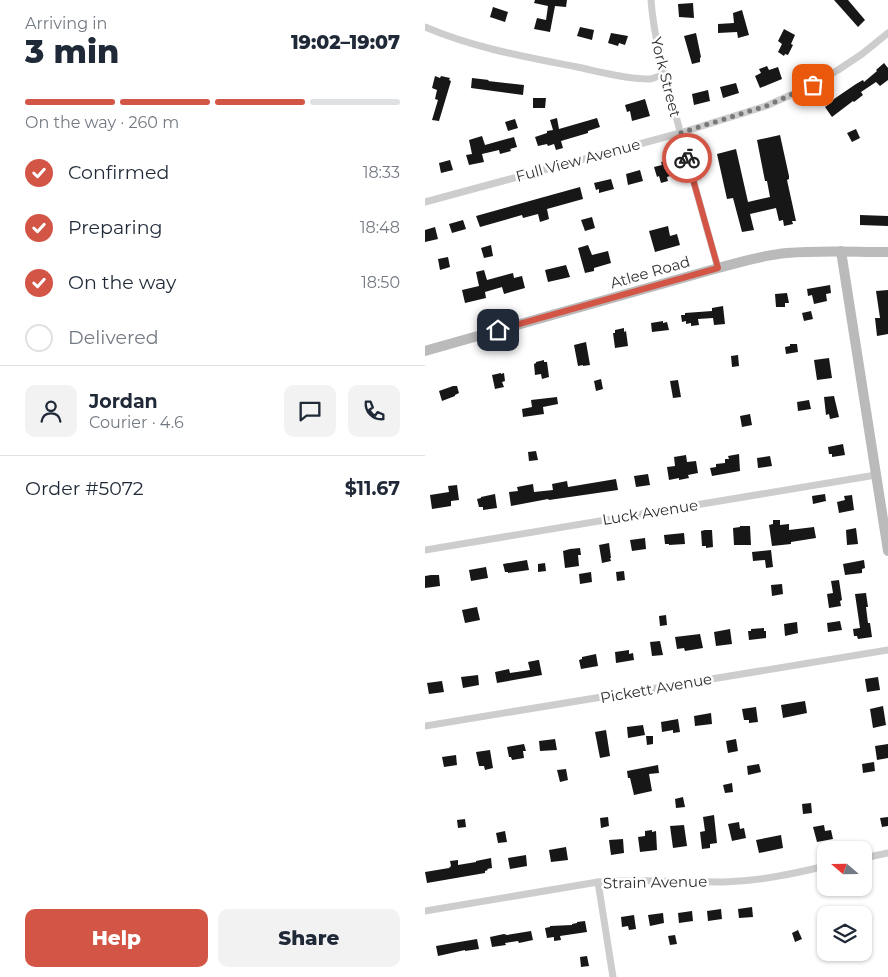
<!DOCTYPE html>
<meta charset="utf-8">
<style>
body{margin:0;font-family:Montserrat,sans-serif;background:#f2f2f3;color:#1f2937;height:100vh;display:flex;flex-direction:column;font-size:19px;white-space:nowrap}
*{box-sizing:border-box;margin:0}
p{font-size:16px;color:#747a83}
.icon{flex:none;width:28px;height:28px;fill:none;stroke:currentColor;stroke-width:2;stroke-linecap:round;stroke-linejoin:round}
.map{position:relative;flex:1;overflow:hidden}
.sheet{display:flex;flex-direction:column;background:#fff;width:425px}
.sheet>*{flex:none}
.needle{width:32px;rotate:290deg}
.controls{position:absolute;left:392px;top:841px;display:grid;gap:10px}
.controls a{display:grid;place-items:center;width:55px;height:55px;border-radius:10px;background:#fff;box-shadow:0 1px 4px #0004;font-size:25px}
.pin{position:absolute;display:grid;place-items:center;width:42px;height:42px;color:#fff;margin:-21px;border-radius:10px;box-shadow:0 2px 8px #0006}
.courier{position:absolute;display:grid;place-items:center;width:50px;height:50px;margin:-25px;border:4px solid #d35546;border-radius:50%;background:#fff;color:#222;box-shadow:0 1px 6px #0007}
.head em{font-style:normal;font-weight:800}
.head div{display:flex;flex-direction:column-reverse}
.head{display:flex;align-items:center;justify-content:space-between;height:85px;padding:0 25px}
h1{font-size:32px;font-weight:800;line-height:38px}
.bar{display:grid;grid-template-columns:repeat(4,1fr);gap:8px 5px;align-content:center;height:60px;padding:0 25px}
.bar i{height:6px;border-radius:4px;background:#e0e1e3}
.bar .current{background:#d35546}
.bar p{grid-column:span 4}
.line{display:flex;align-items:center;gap:12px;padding:0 25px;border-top:1px solid #e0e1e3}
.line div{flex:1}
.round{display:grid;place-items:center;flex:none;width:52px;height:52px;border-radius:10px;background:#f2f2f3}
ol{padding:0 25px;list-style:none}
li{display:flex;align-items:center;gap:15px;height:55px}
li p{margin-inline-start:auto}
li .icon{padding:5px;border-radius:50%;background:#d35546;color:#fff;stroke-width:4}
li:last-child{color:#747a83}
li i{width:28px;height:28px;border:2px solid #e0e1e3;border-radius:50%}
.cta{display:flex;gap:10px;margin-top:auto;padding:10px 25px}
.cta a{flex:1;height:58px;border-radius:10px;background:#d35546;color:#fff;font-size:20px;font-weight:800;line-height:58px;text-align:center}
.cta a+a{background:#f2f2f3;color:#1f2937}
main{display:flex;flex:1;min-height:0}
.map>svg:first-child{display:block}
.building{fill:#171717}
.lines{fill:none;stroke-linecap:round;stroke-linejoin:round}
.street{stroke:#cdcdcd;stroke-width:7}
.secondary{stroke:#bababa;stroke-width:10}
.done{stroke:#787878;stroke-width:5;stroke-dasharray:0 9}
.route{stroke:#d35546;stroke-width:6}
.labels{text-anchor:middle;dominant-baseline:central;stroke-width:5;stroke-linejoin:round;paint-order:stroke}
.street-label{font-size:15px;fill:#303030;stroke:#fff}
</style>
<main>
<section class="sheet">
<div class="head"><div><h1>3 min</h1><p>Arriving in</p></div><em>19:02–19:07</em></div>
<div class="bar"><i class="current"></i><i class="current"></i><i class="current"></i><i></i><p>On the way · 260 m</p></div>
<ol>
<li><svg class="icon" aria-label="check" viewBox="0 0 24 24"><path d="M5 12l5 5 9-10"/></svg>Confirmed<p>18:33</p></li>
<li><svg class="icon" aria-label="check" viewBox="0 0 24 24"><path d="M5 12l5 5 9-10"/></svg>Preparing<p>18:48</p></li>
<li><svg class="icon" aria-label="check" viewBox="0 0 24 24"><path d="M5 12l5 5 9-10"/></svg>On the way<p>18:50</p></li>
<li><i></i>Delivered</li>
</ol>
<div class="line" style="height:90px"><a class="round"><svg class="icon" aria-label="person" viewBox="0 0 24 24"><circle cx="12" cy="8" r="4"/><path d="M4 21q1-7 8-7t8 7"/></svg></a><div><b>Jordan</b><p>Courier · 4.6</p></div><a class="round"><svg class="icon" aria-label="chat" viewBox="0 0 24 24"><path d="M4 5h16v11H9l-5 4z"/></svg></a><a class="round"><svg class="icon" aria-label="phone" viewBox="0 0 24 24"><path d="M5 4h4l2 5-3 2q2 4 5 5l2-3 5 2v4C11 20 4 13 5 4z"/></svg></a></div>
<div class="line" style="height:65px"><div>Order #5072</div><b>$11.67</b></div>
<div class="cta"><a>Help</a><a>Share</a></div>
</section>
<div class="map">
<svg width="463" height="977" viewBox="0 0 463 977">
<rect width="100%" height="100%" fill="#fff"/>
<g class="building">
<path d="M110,0H142L141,7L130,6L125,32L109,29L112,18L121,20L123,6L109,3Z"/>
<path d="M409,0H423L440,20L433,27Z"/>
<path d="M268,3L269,18L254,17L253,4Z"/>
<path d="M68,7L83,12L80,22L65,17Z"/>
<path d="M317,10L324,35L313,38L312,32L293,33V24L309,23L308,13Z"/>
<path d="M155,27L169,30L167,40L152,36Z"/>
<path d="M359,29L370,35L366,44L368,45L363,55L360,54L359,56L353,52L357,44L353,41Z"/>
<path d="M186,33L203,36L200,45L194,43L193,46L183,43Z"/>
<path d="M271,33L276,57L275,58V62L267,64L259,36Z"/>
<path d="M459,63L463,68V80L455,86L451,82L436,92L438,95L429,102L428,101L407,117L400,107L407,102L409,99L431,84L438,80L439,82L452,71L451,70Z"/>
<path d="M342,66L344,70L353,67L357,79L335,88L330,76L336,73L334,69Z"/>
<path d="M10,76L15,78L16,76L25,78L24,80L26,81L14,121L7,120L13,100L10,99L12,90L7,88Z"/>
<path d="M47,78L64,80L63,81L99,85L98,95L46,88Z"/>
<path d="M311,83L314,93L298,98L295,87Z"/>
<path d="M283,90L285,101L269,105L267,94Z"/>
<path d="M108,98H121L120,108H108Z"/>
<path d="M220,99L225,116L207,121L205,111L202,112L200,105Z"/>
<path d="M132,118L134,129L172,118L175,127L163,131V133L136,141L138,148L131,150L129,144L123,146L122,144L113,146L110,137L122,133V131L128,130L125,120Z"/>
<path d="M90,119L93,128L83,131L80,122Z"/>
<path d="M431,129L435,138L427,142L422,133Z"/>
<path d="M355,135L364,176V179L362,180L371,221H367L368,224L359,226L358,220L354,221L351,208L325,214L329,230L317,232L308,198L302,199L292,154L311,149L323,202L345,197L342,181H340L332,140Z"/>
<path d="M57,136L60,145L89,137L92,147L85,149L86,151L75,154L74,150L57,154L59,162L44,165L41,155L47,154L44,140Z"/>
<path d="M25,160L28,170L16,173L14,163Z"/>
<path d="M243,160L248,175L242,177L243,181L236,183L234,176L232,177L229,167L237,165L236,162Z"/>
<path d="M215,170L218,181L203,185L201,174Z"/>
<path d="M186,179L189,189L174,193V189L171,190L169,183Z"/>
<path d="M155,187L158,199L122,209L124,219L115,222L113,214L98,218L97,215L55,227L51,216Z"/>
<path d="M435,215L463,216V226L435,225Z"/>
<path d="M167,217L170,228L160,231L156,220Z"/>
<path d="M38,220L41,229L27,233L24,224Z"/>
<path d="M243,226L245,236L252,234L255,245L230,252L224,231Z"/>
<path d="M10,227L13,239L0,242V230Z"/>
<path d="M66,245L68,256L59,258L56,248Z"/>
<path d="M163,245L167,255L183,251L186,263L169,268V271L160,273L153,248Z"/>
<path d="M23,257L25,267L15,270L13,259Z"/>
<path d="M141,265L145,277L123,282L120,270Z"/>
<path d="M59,270L62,280L88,273L89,278L97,276L100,288L79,294L77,287L60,292L61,298L40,303L37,290L54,286L51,272Z"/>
<path d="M405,285L406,293L401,294L402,301L389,304L387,295L383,296L382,289Z"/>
<path d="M463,290V334L452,336L450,318H455L451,291Z"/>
<path d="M362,293L364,303H360V307H351L350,294Z"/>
<path d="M298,306L300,324L289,325L288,318L273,319L274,325L266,326V323L261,324V321L257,322L256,315H260V313L287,311V308Z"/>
<path d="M386,311L388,319L379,321L377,313Z"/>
<path d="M238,321V323L242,322L244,330L227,332L226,323Z"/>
<path d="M199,328V332L201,331L203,346L190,348L188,333H190V330Z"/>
<path d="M161,342L165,365L158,366V365L153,366L149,345Z"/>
<path d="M365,344H372L373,352L361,354L360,347L365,346Z"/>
<path d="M313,355L314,366L307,367L306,356Z"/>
<path d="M404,358L407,378L392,380L389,360Z"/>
<path d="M119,360V362H122L124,377L117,379L116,374L110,375L109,364L111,363V362Z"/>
<path d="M76,373V374L79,373L80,381L77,382L79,387L70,389L67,375Z"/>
<path d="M176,379L178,389L171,391L169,381Z"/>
<path d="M253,380L256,397L248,398L245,381Z"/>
<path d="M28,386H32L34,393L30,395V396L17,401L14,391Z"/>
<path d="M409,396L414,417L405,419L404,414L401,415L399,397Z"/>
<path d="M132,397L133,404L118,407L119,414L98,417L97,409L107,407L106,400Z"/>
<path d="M384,400L386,409L373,411L372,402Z"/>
<path d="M325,414L327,425L317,427L315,416Z"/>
<path d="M418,444L420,455L407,457V454H404L403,447Z"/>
<path d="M111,451L113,460L104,461L103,452Z"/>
<path d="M314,454L315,471L287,476L285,468L291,467V464L300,463V459H304L303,456Z"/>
<path d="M261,455L262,462L271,461L273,473L263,475L264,478L254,480V478L244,480L242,467L250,466L249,457Z"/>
<path d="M345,456L347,466L333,468L332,458Z"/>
<path d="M223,474L225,485L211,487L209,476Z"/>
<path d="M191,479L193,490L124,500L123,499L86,506L84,492L93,491L92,487L108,484L109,492L128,490L127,484L142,481L143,487Z"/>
<path d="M32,485L34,500L26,501V506L7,509L5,495L24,492L23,486Z"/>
<path d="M70,494L72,508L58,510V507H54L52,499L56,498V497Z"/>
<path d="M400,494L401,501L388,504L387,496Z"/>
<path d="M427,495L429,510L414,513L412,502L420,500L419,496Z"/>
<path d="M348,520H355V525L364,524V530L389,527L391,538L366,542V544L347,546L344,525L348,524Z"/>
<path d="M315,526H325L326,545H309L308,528L315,527Z"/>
<path d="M431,528L433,544L422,545L421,530Z"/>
<path d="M280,530H287L288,547L281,548V546H277L276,531Z"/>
<path d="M259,533L260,544L244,545V544H240L239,535Z"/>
<path d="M220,538L221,549L207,551L205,540Z"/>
<path d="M184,543L186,558H185L186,561L177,563L174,545Z"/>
<path d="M155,548L156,555H153L154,566L140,568L138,551L145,549Z"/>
<path d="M346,550L348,567L341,568L340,560L328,561L327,552Z"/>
<path d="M102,560L104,570L83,573V572H80L78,564Z"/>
<path d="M439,560L440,568L437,569V573L420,575L418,564Z"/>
<path d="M120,563L121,571L113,572V564Z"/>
<path d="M61,567L63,578L46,581L44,570Z"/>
<path d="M199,571L200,580L192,581L191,572Z"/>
<path d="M166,572L167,582L155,584L154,574Z"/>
<path d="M6,575H14L15,586L0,588V576Z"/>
<path d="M414,580L417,600L415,601L416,606L404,608L402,594L408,593L406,581Z"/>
<path d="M357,584L358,594L347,596L346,585Z"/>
<path d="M441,593L443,607H441L443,623H445L447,637L433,639L432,636H429L428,629L435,628L430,594Z"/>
<path d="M52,607L55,620L40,623L37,610Z"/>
<path d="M241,615L242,625L235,626L234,616Z"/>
<path d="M415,621L417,630L403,632L402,623Z"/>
<path d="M372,622L373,633L360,636L359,624Z"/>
<path d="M339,628V631H341V638L324,640L323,631H326V629Z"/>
<path d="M305,629L307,644L291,646L289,632Z"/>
<path d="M275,634L278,648L260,651L259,648L252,649L250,637Z"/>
<path d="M235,641L238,655L227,656L225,642Z"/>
<path d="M204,650V654L208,653L209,660L191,663L190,652Z"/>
<path d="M171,654L173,666L156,669L154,660L157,659V657Z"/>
<path d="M113,660H114L117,675L72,683L70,672L84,669L85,673L105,670L103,662Z"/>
<path d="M53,675L54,685L38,688L36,677Z"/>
<path d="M453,677L455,690L442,692L440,679Z"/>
<path d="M17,681L19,692L4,694L2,683Z"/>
<path d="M380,701L382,713L358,718L356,705Z"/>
<path d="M458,706L461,725L448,728L445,709Z"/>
<path d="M331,707L333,722L324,723V720H319L317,709Z"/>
<path d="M286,713L287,724L270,726L269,716Z"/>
<path d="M253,719L255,732L248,733V730L237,732L236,722Z"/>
<path d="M218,725L220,735L203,738L202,727Z"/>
<path d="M181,730L185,756L175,758L170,732Z"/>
<path d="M221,736H228V744L222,745Z"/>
<path d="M130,739L132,750L115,751L114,741Z"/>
<path d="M311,739L313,751L303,753L301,741Z"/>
<path d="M99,744L101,751H98L99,758L87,760L86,757H84L82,747Z"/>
<path d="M463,744V758L452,760L450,746Z"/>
<path d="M65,750L68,768L60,770L59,766H54L51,752Z"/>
<path d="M31,755L32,765L19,767L17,757Z"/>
<path d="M449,762L450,771L438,773L437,764Z"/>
<path d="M334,764L336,772L323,775L322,766Z"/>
<path d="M233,765L234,773L224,774L227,791L209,795L205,778H203L202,771Z"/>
<path d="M141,769L143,780L135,782L132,770Z"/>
<path d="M307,783L308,792L300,793L298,785Z"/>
<path d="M258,797L260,807L251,808L250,799Z"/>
<path d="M386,803L387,813L378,814L377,804Z"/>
<path d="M289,815L292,843L285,844V848L277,849L275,832L280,831L278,817Z"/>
<path d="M183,817L184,826L176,828L175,818Z"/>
<path d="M463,817V826L457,827L455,818Z"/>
<path d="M40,819L41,827L33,828L32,820Z"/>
<path d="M314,822L315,829L319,828L321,838L307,841L303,824Z"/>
<path d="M259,825L262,846L248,848L245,826Z"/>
<path d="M399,825L400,831L406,830L408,839L392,842L388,827Z"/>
<path d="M227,830V832L231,831L232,850L215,852L213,837L220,836V831Z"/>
<path d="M80,831L82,842L73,843L71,833Z"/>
<path d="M356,835L358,848L334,853L331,840Z"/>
<path d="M198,839L199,853L186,855L184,840Z"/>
<path d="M141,847L143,860L126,862L124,850Z"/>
<path d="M101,855L102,866L85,869L83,858Z"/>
<path d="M66,858L67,868L62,869L63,870L60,871V873L2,883L0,872L24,868L26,866L25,861L33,860V865L51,862V861Z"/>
<path d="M327,907L328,917L314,918L313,909Z"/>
<path d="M296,909L297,919L283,921L282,911Z"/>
<path d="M267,911L268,921L254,923L253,913Z"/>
<path d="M238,913L239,923L225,926L223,915Z"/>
<path d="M209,915L211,929L204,930L203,926L197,927L196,917Z"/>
<path d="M160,921L162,932L135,936L136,940L129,941V937L122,938L120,928L125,927V926L147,925V924L152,923V922Z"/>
<path d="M373,930L377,939L370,942L367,933Z"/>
<path d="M106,931L108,940L94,943L93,941L80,943L81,945L67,947L65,937L79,934L82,935Z"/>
<path d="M250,935L252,944L245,945L243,936Z"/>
<path d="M52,939L54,949L40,951V950L13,956L11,946Z"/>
<path d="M162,956L164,966L156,967L155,957Z"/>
</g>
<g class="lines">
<g class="street">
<path d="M226,0C229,41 241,80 252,120C265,169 279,219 293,268"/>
<path d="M0,27C49,48 101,57 152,67C176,72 201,79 225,79C230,78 234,76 239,74"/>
<path d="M0,202L255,133L341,106L388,85L413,70L437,54L463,33"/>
<path d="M0,550L451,475"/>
<path d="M0,726L463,650"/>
<path d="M439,858L463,853"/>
<path d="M173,882L188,977"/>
<path d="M0,911L173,882C215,879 257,882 299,882C334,881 367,874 401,866"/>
</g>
<g class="secondary">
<path d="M416,251L463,551"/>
<path d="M0,351L293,268C316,262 338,255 362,253C395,250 429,252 463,252"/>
</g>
</g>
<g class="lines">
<path class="done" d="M262,158L255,133L341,106L388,85"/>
<path class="route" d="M73,330L293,268L262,158"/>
</g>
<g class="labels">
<g class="street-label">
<text transform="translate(241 77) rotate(76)">York Street</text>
<text transform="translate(153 160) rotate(-15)">Full View Avenue</text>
<text transform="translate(225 272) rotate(-16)">Atlee Road</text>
<text transform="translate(225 512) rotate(-9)">Luck Avenue</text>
<text transform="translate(231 688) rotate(-10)">Pickett Avenue</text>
<text transform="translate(230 882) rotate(-1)">Strain Avenue</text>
</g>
</g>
</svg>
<div class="controls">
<a><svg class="needle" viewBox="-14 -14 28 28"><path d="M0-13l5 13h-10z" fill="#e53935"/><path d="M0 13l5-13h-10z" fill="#747a83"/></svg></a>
<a><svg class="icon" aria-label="layers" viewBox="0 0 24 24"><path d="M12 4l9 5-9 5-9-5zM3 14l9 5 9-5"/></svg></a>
</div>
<div class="pin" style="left:388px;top:85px;background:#ea580c"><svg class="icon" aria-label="bag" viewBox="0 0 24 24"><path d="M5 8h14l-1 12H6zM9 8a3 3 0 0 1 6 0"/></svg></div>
<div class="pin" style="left:73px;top:330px;background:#1f2937"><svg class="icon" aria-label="home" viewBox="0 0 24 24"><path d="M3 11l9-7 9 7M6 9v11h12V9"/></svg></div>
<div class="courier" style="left:262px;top:158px"><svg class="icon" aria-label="bike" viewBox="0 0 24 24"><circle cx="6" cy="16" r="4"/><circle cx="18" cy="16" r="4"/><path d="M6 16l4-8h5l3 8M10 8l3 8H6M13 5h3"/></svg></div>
</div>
</main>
